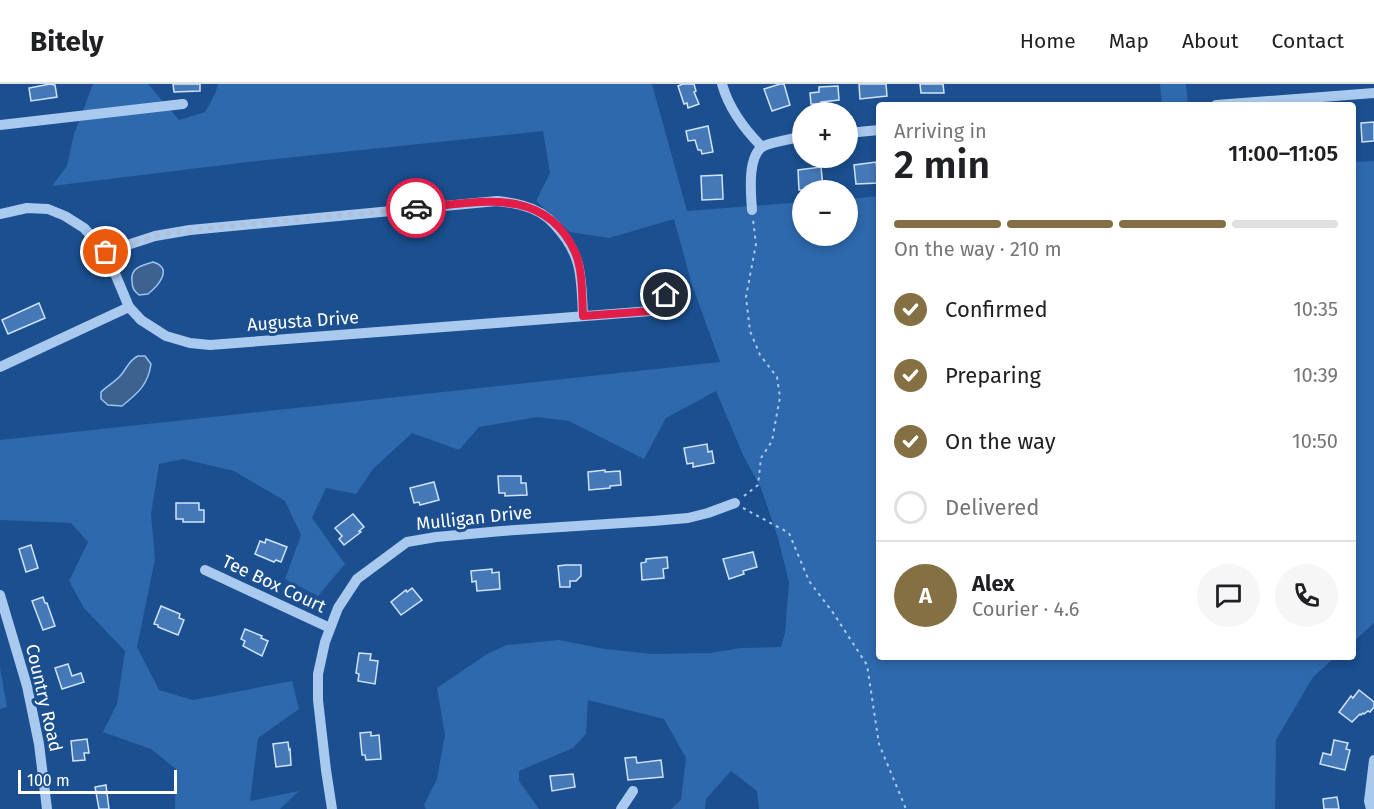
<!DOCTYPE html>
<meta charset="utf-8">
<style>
body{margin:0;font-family:"Fira Sans",sans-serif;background:#f6f6f6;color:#202124;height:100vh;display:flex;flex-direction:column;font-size:22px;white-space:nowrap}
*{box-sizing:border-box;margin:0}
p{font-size:20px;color:#757577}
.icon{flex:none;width:33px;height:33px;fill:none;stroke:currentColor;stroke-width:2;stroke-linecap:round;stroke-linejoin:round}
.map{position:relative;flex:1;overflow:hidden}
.panel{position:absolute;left:876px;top:18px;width:480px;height:558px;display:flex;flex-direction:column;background:#fff;border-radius:6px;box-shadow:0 3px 9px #0003}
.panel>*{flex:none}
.tools{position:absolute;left:792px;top:18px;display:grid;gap:12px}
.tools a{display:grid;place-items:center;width:66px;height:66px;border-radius:50%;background:#fff;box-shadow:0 3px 9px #0003;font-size:30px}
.scale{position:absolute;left:18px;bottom:15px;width:159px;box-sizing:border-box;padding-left:6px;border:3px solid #fff;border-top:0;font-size:16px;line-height:21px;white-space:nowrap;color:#fff;-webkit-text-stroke:4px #1b4f8f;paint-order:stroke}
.pin{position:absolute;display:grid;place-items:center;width:51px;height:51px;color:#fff;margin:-26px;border:3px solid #fff;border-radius:50%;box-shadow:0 2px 6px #0007}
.courier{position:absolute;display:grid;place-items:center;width:60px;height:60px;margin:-30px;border:4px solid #e11d48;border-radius:50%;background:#fff;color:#222;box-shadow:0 2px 8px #0007}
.headline em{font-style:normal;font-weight:600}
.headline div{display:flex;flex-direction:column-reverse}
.headline{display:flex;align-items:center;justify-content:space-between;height:102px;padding:0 18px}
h1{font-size:39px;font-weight:600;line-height:45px}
.bar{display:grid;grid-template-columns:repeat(4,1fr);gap:9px 6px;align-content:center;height:72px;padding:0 18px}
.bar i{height:8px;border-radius:4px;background:#e0e0e0}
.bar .current{background:#847042}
.bar p{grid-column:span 4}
.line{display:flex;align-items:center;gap:15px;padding:0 18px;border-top:2px solid #e0e0e0}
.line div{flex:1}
.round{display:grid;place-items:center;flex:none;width:63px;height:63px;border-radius:32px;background:#f6f6f6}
ol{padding:0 18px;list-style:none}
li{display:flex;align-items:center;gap:18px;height:66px}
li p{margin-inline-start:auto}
li .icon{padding:6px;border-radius:50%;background:#847042;color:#fff;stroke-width:4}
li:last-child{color:#757577}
li i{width:33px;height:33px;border:3px solid #e0e0e0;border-radius:50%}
header{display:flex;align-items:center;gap:36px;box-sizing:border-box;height:84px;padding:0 30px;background:#fff;border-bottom:2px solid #e0e0e0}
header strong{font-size:28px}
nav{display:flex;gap:33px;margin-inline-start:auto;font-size:21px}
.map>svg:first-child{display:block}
.green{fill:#2e69ad}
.water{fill:#3c6290;stroke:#9cc4f0;stroke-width:1.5}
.building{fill:#4478b7;stroke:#cfe3fa;stroke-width:1.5}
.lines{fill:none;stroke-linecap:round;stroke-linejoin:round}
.path{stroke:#a9c9ee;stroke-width:2;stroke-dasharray:3 4.5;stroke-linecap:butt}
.minor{stroke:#a9c9ee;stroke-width:10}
.done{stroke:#afc1d8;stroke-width:6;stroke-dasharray:0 10.8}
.route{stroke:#e11d48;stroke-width:8}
.labels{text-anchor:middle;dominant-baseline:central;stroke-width:6;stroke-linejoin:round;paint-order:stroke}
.street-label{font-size:18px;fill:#fff;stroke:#1b4f8f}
</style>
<header>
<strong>Bitely</strong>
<nav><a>Home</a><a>Map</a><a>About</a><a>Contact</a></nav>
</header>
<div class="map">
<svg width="1374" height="725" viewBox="0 0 1374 725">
<rect width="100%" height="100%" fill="#1b4f8f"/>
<g class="green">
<path d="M93,0H148L179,36L205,28L215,10L218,0H652L687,127L802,118V152H848V115L879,112V573H1335L1313,593L1276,656L1275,725H759L757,707L731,687L706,715L705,725H671L681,716L686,674L664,635L588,616L586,650L573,664L519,687V697L539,725H426L424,721L437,695L445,651L437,604L487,570L507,561L559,556L605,565L652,570L710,569L741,564L781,563L785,549L789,498L778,454L761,404L743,371L716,307L666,334L644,375L569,337L537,333L479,343L459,366L412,349L373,385L356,410L326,404L312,434L345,480L318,512L285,495L301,451L285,417L234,387L183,375L159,380L151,430L155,475L137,563L159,606L193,616L292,597L299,625L258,654L250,717L299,707L280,725H175L176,685L151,665L103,648L117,620L125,567L84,524L69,497L88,458L71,439L0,436V356L720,278L692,201L674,135L609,154L570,148L536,117L550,89L543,47L248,78L52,102L67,82L74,50Z"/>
<path d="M1160,0H1186L1188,21H1162Z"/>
<path d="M1374,77V539L1353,558V78Z"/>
<path d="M0,584L7,623L0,625Z"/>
</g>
<g class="water">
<path d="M153,178C174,184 158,202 148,210L139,211C134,207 132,204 132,197C130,184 142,181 153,178Z"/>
<path d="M138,272H145L151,280C148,301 138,309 122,322L108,321L101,315V308C107,302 115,298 121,291C127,284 129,276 138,272Z"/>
</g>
<g class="building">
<path d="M50,0L55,1L57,13L31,17L29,4Z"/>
<path d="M173,0H200V7L174,8Z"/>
<path d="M683,0H694L696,7L694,8L699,20L688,24L687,19L684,20L678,2Z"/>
<path d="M780,0H784L790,21L772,27L764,5Z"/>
<path d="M859,0H886L887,12L860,15Z"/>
<path d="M920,0H943L944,9H921Z"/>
<path d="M838,2L839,16L821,18V20H811L810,9L819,8V3Z"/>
<path d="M1374,38V57L1362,58L1361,39Z"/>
<path d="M708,42L713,68L702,70L701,66H698L695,56L688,57L686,47Z"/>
<path d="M876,78L879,99L856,100L854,81Z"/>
<path d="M821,83L823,103H817V106H799L798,86Z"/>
<path d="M722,91L723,115L702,116L701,92Z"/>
<path d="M39,219L45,234L8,250L2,236Z"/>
<path d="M707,360L708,368L712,367L714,379L693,383V379L687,380L684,364Z"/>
<path d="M605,386V388L620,387L621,401L610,402V404L589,406L588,388Z"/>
<path d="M498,392H521V399H526L527,411L505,412V409H499Z"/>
<path d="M434,398L439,416L420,421L419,418L414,419L410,404Z"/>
<path d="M176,419H199V426H204V438H183V435H176Z"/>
<path d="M353,430L364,443L359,447L361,448L344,461L339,455L342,452L335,444Z"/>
<path d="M266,455L287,463L281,478L276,476L274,478L255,470L260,457L265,459Z"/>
<path d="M31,461L38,484L26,488L19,465Z"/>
<path d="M753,468L757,483L743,487L744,490L729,495L723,475Z"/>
<path d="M667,473L668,484L663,485L664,494L642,496L641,479L646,478V475Z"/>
<path d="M566,481H581V492L576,497H570V503H560L558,482Z"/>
<path d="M492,485V489L499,488L500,505L477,507L476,497L472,498L471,487Z"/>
<path d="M412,504L422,516L401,531L391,518L406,506L407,508Z"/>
<path d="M43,513L45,519H47L55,542L43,546L32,517Z"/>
<path d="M161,522L180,530L179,534L184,536L178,551L158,543V541L154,540Z"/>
<path d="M245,545L262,552L261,554L268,557L262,572L243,562L245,557L241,555Z"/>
<path d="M359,569L371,570L370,576L378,577L375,600L358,597L359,590L356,589Z"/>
<path d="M68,580L72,592L81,589L84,598L62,605L55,584Z"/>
<path d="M1359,606L1374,618V623L1370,628L1368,627L1364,630L1363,629L1361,631L1360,630L1352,638L1339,628L1351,612L1353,614Z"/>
<path d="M371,648V652L379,651L381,675L366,676L365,671H362L360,649Z"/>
<path d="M87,655L89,669H84L85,676L73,677L71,657Z"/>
<path d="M1334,656L1348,659L1346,665L1350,666L1345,686L1320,680L1323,669L1331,671Z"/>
<path d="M288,658L289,666L290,665L291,681L276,683L273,660Z"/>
<path d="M636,673L637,679L661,676L663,693L628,696L625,674Z"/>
<path d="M573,690L575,703L552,707L550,692Z"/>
<path d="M106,701L109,725H99L95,703Z"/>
<path d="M1337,713L1339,725H1324L1323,715Z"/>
</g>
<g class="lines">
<g class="path">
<path d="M744,412L758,401L761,374L772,357L780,313L777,293L760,271L750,247L746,213L756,160L753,135"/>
<path d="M743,424L789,449L809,497L834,530L867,581L879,660L906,725"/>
</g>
<g class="minor">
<path d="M722,0C729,25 744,45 762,63"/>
<path d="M1216,21L1374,9"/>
<path d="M0,41L183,20"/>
<path d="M848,49L879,46"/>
<path d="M752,126C751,110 747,74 762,63C768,59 795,54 802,53"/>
<path d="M0,130L27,124L48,125L65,132L84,144L106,168L129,223L141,236L166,252L190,259L210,261L651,227L666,211"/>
<path d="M106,168L155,152L190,146L497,117C506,118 515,119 524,122C536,125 547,132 555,141C583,171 581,194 583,232"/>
<path d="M0,283L129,223"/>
<path d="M205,486L330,544"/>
<path d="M0,511L27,602L39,660L47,725"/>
<path d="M332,725L326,686L318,616V590L325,558L338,524L357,495L407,458L436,453L502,447L653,437L688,434L708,429L735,419"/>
<path d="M621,725L633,707"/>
<path d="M1371,725L1369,717L1374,676"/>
</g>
</g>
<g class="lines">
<path class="done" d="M106,168L155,152L190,146L416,124"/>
<path class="route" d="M416,124C475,119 544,100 575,168C583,186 582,213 583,232L651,227L666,211"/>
</g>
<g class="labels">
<g class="street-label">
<text transform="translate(303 237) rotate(-4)">Augusta Drive</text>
<text transform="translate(474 434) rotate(-6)">Mulligan Drive</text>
<text transform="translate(274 500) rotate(25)">Tee Box Court</text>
<text transform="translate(44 614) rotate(77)">Country Road</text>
</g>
</g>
</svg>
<div class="tools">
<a>+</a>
<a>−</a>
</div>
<div class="scale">100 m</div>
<div class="pin" style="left:106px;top:168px;background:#ea580c"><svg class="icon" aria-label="bag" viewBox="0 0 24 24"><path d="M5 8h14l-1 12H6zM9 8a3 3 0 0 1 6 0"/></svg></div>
<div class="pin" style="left:666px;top:211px;background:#1f2937"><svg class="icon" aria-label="home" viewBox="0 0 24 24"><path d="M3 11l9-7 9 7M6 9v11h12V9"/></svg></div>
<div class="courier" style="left:416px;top:124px"><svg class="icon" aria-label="car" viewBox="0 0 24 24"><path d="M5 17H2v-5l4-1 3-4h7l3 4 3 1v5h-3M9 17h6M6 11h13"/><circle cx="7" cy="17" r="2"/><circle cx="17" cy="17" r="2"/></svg></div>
<section class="panel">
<div class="headline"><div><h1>2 min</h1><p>Arriving in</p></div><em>11:00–11:05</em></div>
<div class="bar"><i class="current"></i><i class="current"></i><i class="current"></i><i></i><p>On the way · 210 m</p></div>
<ol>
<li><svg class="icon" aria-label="check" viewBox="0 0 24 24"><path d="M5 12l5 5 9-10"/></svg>Confirmed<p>10:35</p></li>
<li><svg class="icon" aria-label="check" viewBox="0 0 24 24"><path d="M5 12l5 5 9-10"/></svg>Preparing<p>10:39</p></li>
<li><svg class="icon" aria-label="check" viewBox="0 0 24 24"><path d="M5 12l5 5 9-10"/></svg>On the way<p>10:50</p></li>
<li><i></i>Delivered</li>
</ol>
<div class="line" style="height:108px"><b class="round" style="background:#847042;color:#fff">A</b><div><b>Alex</b><p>Courier · 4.6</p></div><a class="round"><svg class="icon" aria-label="chat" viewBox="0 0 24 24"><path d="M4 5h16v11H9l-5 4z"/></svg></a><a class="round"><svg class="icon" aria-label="phone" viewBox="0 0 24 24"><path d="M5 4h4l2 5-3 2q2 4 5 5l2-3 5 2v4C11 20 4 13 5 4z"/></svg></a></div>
</section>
</div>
